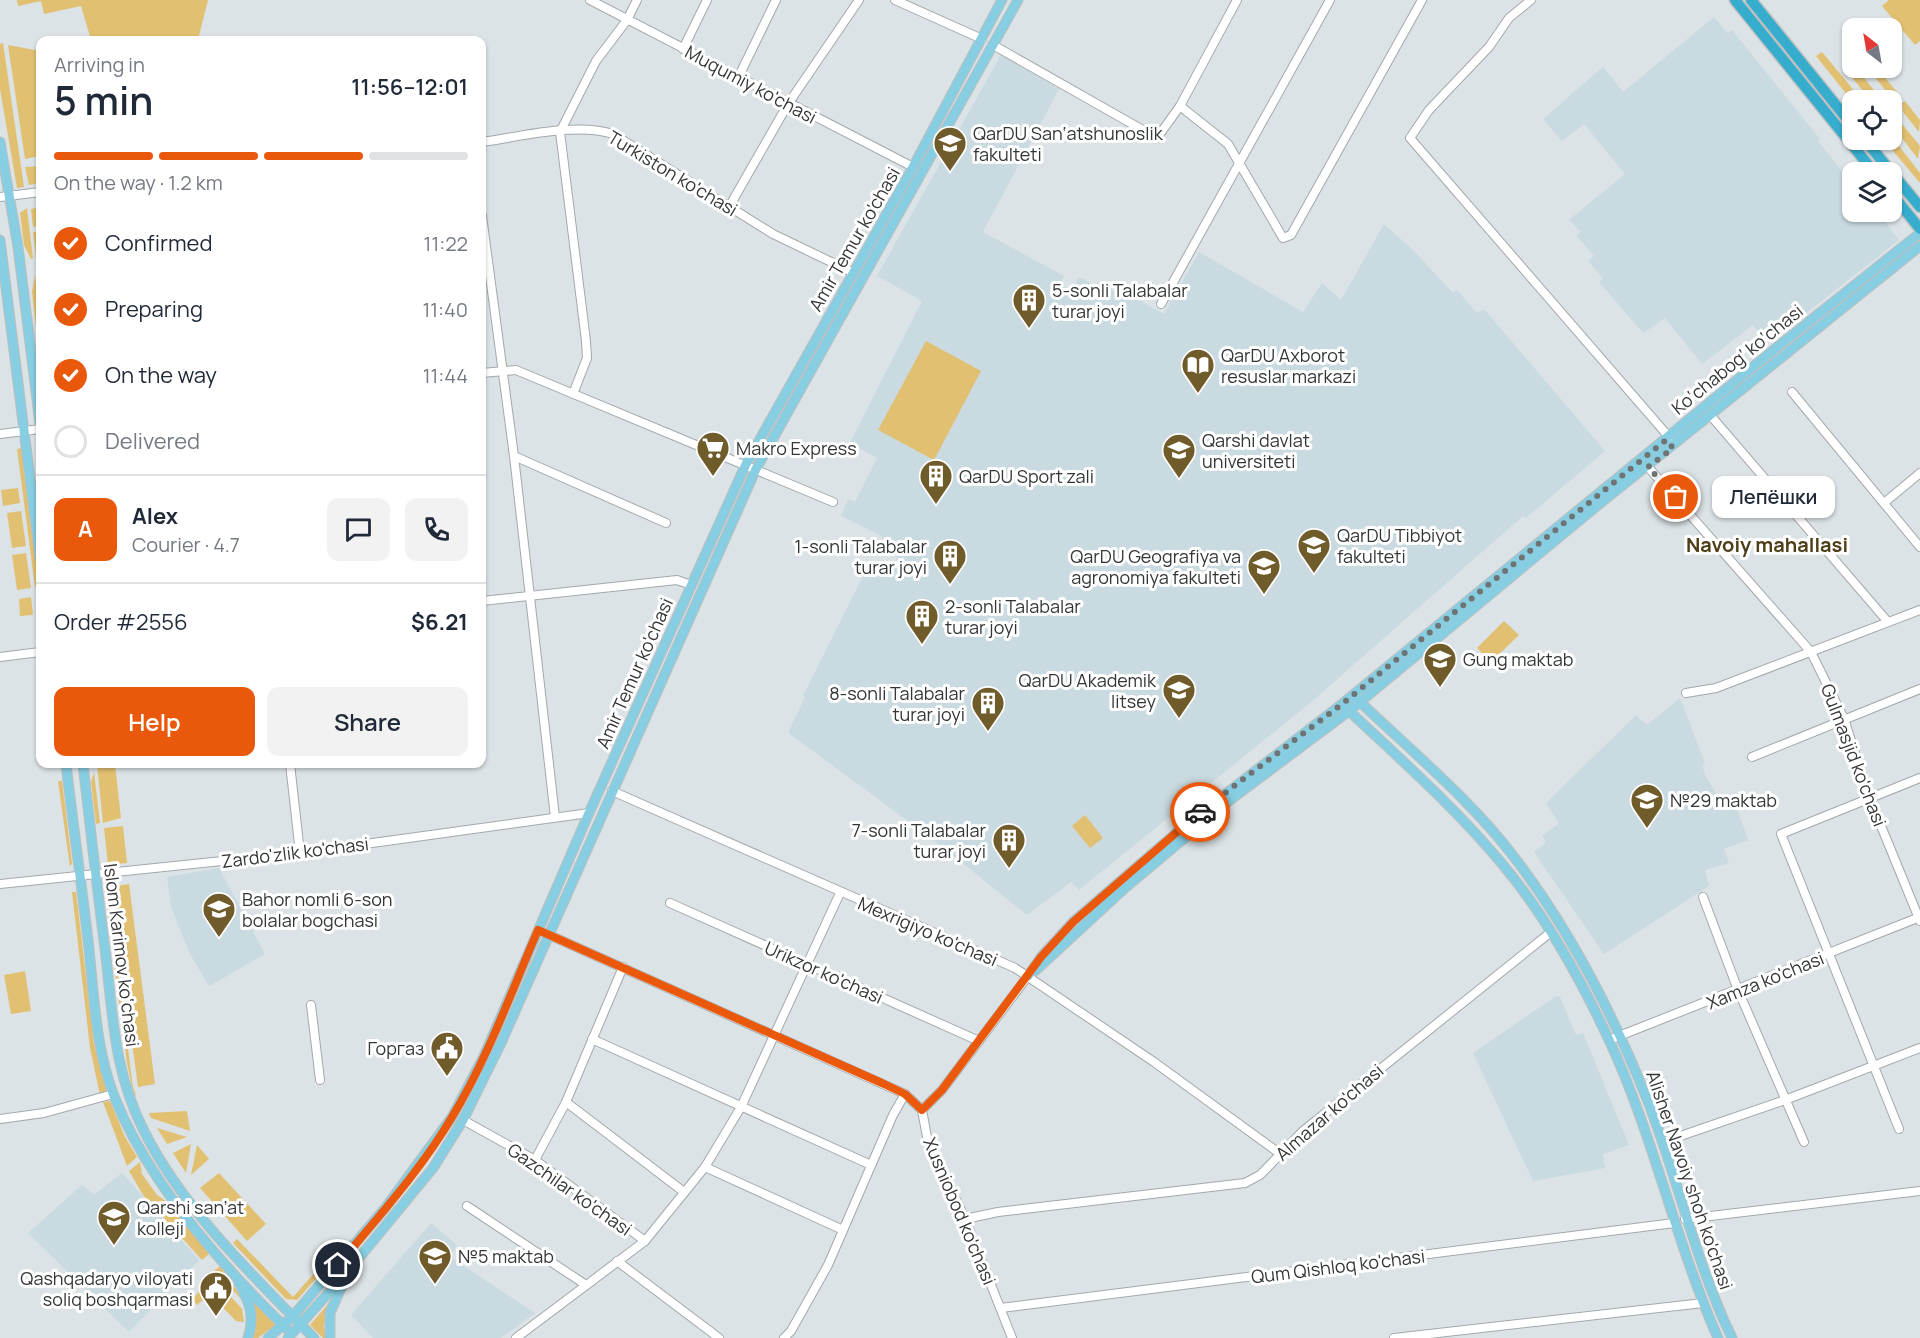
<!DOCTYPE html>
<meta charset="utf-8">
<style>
body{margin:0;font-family:Manrope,sans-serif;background:#f2f2f3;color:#1f2937;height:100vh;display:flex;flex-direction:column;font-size:22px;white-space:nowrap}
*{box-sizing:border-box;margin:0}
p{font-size:20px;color:#747a83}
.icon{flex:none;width:33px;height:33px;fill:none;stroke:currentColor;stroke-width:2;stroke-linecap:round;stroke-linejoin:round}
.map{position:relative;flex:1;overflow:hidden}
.drawer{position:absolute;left:36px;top:36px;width:450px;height:732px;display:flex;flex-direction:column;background:#fff;border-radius:12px;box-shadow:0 2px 4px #0004}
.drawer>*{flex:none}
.needle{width:39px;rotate:329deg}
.tools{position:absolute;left:1842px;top:18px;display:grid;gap:12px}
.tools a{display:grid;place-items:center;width:60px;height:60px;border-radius:12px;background:#fff;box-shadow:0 2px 4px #0004;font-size:30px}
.pin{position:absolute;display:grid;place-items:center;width:51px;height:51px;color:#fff;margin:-26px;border:3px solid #fff;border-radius:50%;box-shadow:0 2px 6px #0007}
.courier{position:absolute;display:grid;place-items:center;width:60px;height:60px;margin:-30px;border:4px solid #ea580c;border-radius:50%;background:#fff;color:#222;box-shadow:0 2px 8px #0007}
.bubble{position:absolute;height:42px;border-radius:12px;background:#fff;box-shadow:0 2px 4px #0004;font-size:20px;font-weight:600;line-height:42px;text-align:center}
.headline em{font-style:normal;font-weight:600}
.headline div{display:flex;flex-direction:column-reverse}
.headline{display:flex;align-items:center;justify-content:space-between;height:102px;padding:0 18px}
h1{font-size:39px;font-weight:600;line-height:45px}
.bar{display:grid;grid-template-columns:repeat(4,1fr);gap:9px 6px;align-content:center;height:72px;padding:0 18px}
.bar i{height:8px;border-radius:4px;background:#e0e1e3}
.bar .selected{background:#ea580c}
.bar p{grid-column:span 4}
.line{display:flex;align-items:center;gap:15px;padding:0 18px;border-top:2px solid #e0e1e3}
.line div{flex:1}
.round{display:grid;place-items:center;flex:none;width:63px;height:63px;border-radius:12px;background:#f2f2f3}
ol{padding:0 18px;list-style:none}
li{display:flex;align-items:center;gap:18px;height:66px}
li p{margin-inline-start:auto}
li .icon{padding:6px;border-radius:50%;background:#ea580c;color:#fff;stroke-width:4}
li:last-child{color:#747a83}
li i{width:33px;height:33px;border:3px solid #e0e1e3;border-radius:50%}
.action{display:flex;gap:12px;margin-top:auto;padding:12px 18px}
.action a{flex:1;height:69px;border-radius:12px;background:#ea580c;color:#fff;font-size:24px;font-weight:600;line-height:69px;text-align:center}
.action a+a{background:#f2f2f3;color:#1f2937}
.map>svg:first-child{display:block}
.built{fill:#c9dae0}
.green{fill:#e2c071}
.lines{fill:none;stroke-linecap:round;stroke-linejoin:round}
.minor-casing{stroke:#a2a9ac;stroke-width:10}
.major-casing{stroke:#bebfbf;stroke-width:11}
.highway-casing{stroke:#bebfbf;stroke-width:13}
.minor{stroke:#fff;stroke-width:8}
.major{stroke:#87cee2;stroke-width:9}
.highway{stroke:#37adce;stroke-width:10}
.done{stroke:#6e7374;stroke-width:6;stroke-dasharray:0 10.8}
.route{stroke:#ea580c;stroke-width:8}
.labels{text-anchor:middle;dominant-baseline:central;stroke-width:6;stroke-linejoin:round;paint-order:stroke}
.street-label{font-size:18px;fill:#333637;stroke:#fff}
.poi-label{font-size:18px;fill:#333637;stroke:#fff;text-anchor:start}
.neighbourhood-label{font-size:20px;font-weight:bold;fill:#4e3e17;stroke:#fff}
</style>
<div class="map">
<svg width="1920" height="1338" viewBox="0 0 1920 1338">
<rect width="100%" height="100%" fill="#dbe3e6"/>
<g class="built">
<path d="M1714,17L1727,33L1732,30L1820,139L1818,141L1842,171L1845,170L1852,180V212H1877L1899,240L1768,343L1753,325L1702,364L1665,318L1643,333L1599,282L1603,278L1588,261L1594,256L1576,235L1581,232L1569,220L1625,174L1584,124L1562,141L1543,119L1603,67L1623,92Z"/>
<path d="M1001,55L1059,89L983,232L1064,276L1060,284L1071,291L1079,277L1096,286L1098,282L1114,291L1116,288L1164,314L1199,252L1303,312L1322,283L1341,300L1384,224L1414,251L1453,293L1457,290L1477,313L1484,309L1605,451L1526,518L1523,516L1310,703L1079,890L1071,882L1027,915L935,841L790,734L789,730L805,697L803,696L867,568L885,577L903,547L841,516L848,499L855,502L877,458L850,443L922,301L877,276Z"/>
<path d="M1680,698L1705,763L1702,765L1706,777L1725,808L1734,800L1748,840L1724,849L1729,863L1705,870L1709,886L1604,954L1534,852L1546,843L1542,836L1559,823L1546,803L1636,715L1647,725Z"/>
<path d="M219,868L265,954L209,986L190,954L171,907L167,877Z"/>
<path d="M1556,996L1560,997L1576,1035L1583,1033L1629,1145L1603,1154L1605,1168L1533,1181L1473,1053Z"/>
<path d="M122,1173L199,1260L129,1332L28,1233L82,1185L94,1195Z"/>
<path d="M431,1223L457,1245L450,1257L535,1313L501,1338H373L351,1315Z"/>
</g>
<g class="green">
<path d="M17,0H208L198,40H91L81,6L44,14L41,1L18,6Z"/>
<path d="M1889,0H1920V41L1915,45L1882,6Z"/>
<path d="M3,43L24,187L17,188L0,89V44Z"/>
<path d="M8,45L40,51V156L25,159Z"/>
<path d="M1822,52L1862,100L1852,101L1816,56Z"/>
<path d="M1850,60L1852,68H1856L1882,100H1888H1870L1843,66Z"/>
<path d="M1875,68H1877L1897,92L1894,94L1886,91L1870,71Z"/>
<path d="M1905,101L1920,120L1919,132L1903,112L1902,103Z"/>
<path d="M1892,103L1893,113L1920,146L1918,159L1892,125Z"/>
<path d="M1892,137L1920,173V183L1884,140H1892Z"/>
<path d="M40,166V183L29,185L25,167Z"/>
<path d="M40,207V226L33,227L31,209Z"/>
<path d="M27,208L33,259H31L24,245L20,213Z"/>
<path d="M40,231V259L36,258L33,232Z"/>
<path d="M35,275L40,322V360L32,292Z"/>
<path d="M926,341L981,371L934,460L878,430Z"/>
<path d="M22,448L39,586L35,587L17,449Z"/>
<path d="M18,488L20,503L3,506L1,490Z"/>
<path d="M21,511L26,546L12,548L7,513Z"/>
<path d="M26,553L31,588L17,590L12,555Z"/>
<path d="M31,597L33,615L20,616L19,599Z"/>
<path d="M1504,621L1519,635L1491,662L1477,648Z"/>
<path d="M115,764L121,818L103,823L97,765Z"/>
<path d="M94,772L100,823L96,824L91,782Z"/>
<path d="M58,781H62L72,863L70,867Z"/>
<path d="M1085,815L1103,838L1090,848L1072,826Z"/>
<path d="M123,826L127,863L108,865L104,828Z"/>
<path d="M129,884L155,1084L138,1087L111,887Z"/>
<path d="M104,888H107L133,1087L136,1095L134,1096L127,1063Z"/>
<path d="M72,892H76L94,1044L107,1092L100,1095L90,1048Z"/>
<path d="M25,971L31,1011L11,1014L4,975Z"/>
<path d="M110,1101L125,1137L137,1157L127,1166L103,1102Z"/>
<path d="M187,1111L190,1131L151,1118L149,1113Z"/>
<path d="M157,1128L187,1137L167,1144Z"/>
<path d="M191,1144L186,1173L173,1153Z"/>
<path d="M197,1145L209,1159L191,1175Z"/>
<path d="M140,1162L142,1174L157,1195L169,1203L210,1253L202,1260L143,1195L129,1171Z"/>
<path d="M219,1173L266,1224L247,1241L200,1188Z"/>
<path d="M237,1239L293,1297L317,1270L319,1275L297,1300L286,1299L233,1243Z"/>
<path d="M220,1266L245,1303L214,1271Z"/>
<path d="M213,1277L242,1309L244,1322L236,1321L210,1294L197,1305L192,1299Z"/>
<path d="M251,1299L275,1325L258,1338H252L256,1314Z"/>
<path d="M329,1303L324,1326L327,1338H323L310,1325Z"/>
</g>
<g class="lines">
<defs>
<g id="minor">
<path d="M590,0L913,167"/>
<path d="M895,0L982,39"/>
<path d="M1531,0L1509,18L1489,47L1429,110L1410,138L1669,437"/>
<path d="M993,45L1157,138L1180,106L1237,0"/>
<path d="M683,49L707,0"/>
<path d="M738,78L776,0"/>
<path d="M1180,106L1228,144L1283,238L1291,235L1422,0"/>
<path d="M482,142C519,137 577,122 613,134L773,234L852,272"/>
<path d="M0,197L40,192"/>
<path d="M729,207L788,104L859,0"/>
<path d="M482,216L514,456L555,817"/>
<path d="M1161,304L1330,0"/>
<path d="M482,373L516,370L833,502"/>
<path d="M1792,392L1920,547"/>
<path d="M573,394L587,358L586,341L560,132L596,61L627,20L637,0"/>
<path d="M1711,416L1888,622"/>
<path d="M0,434L40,429"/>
<path d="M514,456L666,523"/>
<path d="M1648,467L1811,652L1844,719L1870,799L1920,921"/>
<path d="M1884,503L1920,473"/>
<path d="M482,601L677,580L691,585"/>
<path d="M0,657L40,652"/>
<path d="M1686,693L1716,688L1920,610"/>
<path d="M1752,757L1920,689"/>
<path d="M290,764L300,853"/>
<path d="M612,791L1015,968L1154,1062L1279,1153"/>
<path d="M0,884L300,853L589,813"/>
<path d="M1703,897L1738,990L1804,1142"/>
<path d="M670,903L979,1041"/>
<path d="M538,930L905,1094L922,1110L927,1137L965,1219L1012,1338"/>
<path d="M311,1005L320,1080"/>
<path d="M592,1039L871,1165"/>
<path d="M1609,1040L1920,917"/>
<path d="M566,1102L684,1192"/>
<path d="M922,1110L942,1090L1028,976"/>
<path d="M0,1119L44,1113L113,1094"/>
<path d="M463,1120L535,1160L645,1241"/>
<path d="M1899,1129L1781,834L1920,778"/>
<path d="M1663,1142L1785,1100L1920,1048"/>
<path d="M535,1160L566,1102L623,967"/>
<path d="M705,1167L843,1230"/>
<path d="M467,1206L586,1285"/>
<path d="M965,1219L998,1212L1245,1183L1260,1175L1303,1131L1551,932"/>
<path d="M1685,1219L1920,1191"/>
<path d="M617,1261L719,1338"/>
<path d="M1001,1308L1674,1223"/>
<path d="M516,1338L645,1241L705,1167L741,1107L840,893"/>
<path d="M784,1338L791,1331L828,1265L893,1115L905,1094"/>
<path d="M1394,1338L1703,1303"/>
</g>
<g id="major">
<path d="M0,142L18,247L40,424"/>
<path d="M0,240L40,557"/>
<path d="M1357,699C1408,748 1472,801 1514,857C1570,930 1613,1014 1647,1099C1678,1178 1695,1261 1732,1338"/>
<path d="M1346,708C1400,759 1456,808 1503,865C1546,916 1581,980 1609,1040C1654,1136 1675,1241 1718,1338"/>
<path d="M66,764C73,825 82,887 89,949C94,997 96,1050 114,1096C148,1182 221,1265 286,1328"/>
<path d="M83,764C90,826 97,887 105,949C113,1014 113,1070 144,1131C183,1209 253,1276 314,1338"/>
<path d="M1035,971L1126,887L1230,800L1349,711L1598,505L1920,246"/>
<path d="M1028,976L1041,957L1073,922L1188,823L1342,704L1776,348L1920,233"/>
<path d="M239,1283C250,1303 255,1316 248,1338"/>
<path d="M268,1338L293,1316L386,1207L452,1117L484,1056L589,813L746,464L913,167L1002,0"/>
<path d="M288,1338L349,1270L433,1168L463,1120L501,1043L756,469L1018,0"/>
<path d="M330,1338V1313L344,1281"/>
</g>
<g id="highway">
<path d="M1735,0L1874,172"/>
<path d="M1751,0L1852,125"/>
<path d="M1865,140L1920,207"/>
<path d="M1892,194L1920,229"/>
</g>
</defs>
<use href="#minor" class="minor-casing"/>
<use href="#major" class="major-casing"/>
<use href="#highway" class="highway-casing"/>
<use href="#minor" class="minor"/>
<use href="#major" class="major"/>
<use href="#highway" class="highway"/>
</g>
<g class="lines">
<path class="done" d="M1200,812L1342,704L1666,440L1673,448L1648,467L1676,497"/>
<path class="route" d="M338,1265C378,1217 421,1170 452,1117C488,1058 511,992 538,930L884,1084L905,1094L922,1110L942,1090L1041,957L1073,922L1200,812"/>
</g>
<defs>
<symbol id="university-pin" viewBox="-11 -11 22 30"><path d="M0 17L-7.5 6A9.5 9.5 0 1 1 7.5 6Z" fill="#705b2a" stroke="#fff"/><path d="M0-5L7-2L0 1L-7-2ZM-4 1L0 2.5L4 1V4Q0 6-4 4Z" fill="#fff"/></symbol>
<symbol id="building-pin" viewBox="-11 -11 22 30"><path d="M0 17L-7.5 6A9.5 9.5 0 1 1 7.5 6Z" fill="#705b2a" stroke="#fff"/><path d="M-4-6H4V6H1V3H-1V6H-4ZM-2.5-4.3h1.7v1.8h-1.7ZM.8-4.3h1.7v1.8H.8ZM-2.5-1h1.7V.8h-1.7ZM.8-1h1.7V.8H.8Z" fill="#fff"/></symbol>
<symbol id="library-pin" viewBox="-11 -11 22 30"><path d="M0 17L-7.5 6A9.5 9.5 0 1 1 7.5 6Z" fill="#705b2a" stroke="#fff"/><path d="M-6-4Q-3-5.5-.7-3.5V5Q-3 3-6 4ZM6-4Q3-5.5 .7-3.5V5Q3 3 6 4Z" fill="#fff"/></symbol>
<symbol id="supermarket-pin" viewBox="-11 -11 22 30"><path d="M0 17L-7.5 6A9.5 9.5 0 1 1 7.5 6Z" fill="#705b2a" stroke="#fff"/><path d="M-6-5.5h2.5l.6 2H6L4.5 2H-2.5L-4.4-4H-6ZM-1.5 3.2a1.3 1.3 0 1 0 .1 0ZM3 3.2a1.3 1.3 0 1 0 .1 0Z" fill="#fff"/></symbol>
<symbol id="school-pin" viewBox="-11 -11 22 30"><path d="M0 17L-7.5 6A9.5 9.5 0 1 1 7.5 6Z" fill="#705b2a" stroke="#fff"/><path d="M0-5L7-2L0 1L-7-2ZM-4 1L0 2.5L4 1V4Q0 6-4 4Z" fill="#fff"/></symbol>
<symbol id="civic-pin" viewBox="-11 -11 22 30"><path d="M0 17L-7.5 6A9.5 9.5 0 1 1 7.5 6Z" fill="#705b2a" stroke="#fff"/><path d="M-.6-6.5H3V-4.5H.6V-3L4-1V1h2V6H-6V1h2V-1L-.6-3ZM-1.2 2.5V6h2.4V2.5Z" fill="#fff"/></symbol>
</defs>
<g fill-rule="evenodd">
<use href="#university-pin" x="931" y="124" width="38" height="52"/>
<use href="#building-pin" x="1010" y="281" width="38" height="52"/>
<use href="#library-pin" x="1179" y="346" width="38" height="52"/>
<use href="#supermarket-pin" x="694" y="429" width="38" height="52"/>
<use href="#university-pin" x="1160" y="431" width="38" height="52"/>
<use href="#building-pin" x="917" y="457" width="38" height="52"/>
<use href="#university-pin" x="1295" y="526" width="38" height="52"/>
<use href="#building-pin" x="931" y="537" width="38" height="52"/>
<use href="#university-pin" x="1245" y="547" width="38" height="52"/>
<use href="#building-pin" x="903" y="597" width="38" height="52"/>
<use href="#school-pin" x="1421" y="640" width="38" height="52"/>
<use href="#school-pin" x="1160" y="671" width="38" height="52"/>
<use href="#building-pin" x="969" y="684" width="38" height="52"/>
<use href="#school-pin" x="1628" y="781" width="38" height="52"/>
<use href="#building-pin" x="990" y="821" width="38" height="52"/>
<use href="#school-pin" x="200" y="890" width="38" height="52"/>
<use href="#civic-pin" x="428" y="1029" width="38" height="52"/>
<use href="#university-pin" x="95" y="1198" width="38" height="52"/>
<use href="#school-pin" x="416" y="1237" width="38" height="52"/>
<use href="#civic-pin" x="197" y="1269" width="38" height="52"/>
</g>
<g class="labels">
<g class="street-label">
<text transform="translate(751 84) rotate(28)">Muqumiy ko'chasi</text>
<text transform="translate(673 173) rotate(31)">Turkiston ko'chasi</text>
<text transform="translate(854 239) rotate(-60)">Amir Temur ko'chasi</text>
<text transform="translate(1737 359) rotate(-39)">Ko‘chabog‘ ko‘chasi</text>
<text transform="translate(634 673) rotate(-66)">Amir Temur ko'chasi</text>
<text transform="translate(1854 755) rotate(69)">Gulmasjid ko'chasi</text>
<text transform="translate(295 852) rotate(-7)">Zardo'zlik ko'chasi</text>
<text transform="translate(928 931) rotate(23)">Mexrigiyo ko'chasi</text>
<text transform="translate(122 955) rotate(83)">Islom Karimov ko‘chasi</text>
<text transform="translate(824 972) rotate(24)">Urikzor ko'chasi</text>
<text transform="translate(1765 980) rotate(-22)">Xamza ko'chasi</text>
<text transform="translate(1329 1112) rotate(-41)">Almazar ko'chasi</text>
<text transform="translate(1690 1180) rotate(71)">Alisher Navoiy shoh ko'chasi</text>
<text transform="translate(570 1189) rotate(35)">Gazchilar ko'chasi</text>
<text transform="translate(960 1211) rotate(67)">Xusniobod ko'chasi</text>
<text transform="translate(1338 1266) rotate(-7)">Qum Qishloq ko'chasi</text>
</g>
<g class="poi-label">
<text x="973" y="133">QarDU San‘atshunoslik<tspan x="973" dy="21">fakulteti</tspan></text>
<text x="1052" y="290">5-sonli Talabalar<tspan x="1052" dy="21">turar joyi</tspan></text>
<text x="1221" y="355">QarDU Axborot<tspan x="1221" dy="21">resuslar markazi</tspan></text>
<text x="1202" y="440">Qarshi davlat<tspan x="1202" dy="21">universiteti</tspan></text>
<text x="736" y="448">Makro Express</text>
<text x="959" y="476">QarDU Sport zali</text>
<text x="1337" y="535">QarDU Tibbiyot<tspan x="1337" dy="21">fakulteti</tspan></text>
<text x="927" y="546" text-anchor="end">1-sonli Talabalar<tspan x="927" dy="21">turar joyi</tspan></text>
<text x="1241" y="556" text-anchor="end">QarDU Geografiya va<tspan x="1241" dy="21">agronomiya fakulteti</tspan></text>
<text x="945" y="606">2-sonli Talabalar<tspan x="945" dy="21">turar joyi</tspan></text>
<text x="1463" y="659">Gung maktab</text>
<text x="1156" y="680" text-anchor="end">QarDU Akademik<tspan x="1156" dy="21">litsey</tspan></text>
<text x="965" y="693" text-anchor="end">8-sonli Talabalar<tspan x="965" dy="21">turar joyi</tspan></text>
<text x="1670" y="800">№29 maktab</text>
<text x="986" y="830" text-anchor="end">7-sonli Talabalar<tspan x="986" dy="21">turar joyi</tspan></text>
<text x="242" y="899">Bahor nomli 6-son<tspan x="242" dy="21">bolalar bogchasi</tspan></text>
<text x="424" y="1048" text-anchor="end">Горгаз</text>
<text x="137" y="1207">Qarshi san’at<tspan x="137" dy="21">kolleji</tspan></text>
<text x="458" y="1256">№5 maktab</text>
<text x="193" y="1278" text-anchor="end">Qashqadaryo viloyati<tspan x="193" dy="21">soliq boshqarmasi</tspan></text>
</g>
<g class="neighbourhood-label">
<text x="1767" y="544">Navoiy mahallasi</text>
</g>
</g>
</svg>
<div class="tools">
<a><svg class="needle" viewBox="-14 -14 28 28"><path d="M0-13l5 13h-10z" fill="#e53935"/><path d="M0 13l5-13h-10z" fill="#747a83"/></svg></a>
<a><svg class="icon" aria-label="locate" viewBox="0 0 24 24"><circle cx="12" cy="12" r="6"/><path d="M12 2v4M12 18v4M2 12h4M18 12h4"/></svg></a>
<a><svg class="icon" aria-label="layers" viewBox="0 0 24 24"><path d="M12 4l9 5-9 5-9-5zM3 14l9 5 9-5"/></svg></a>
</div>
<div class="pin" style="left:1676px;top:497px;background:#ea580c"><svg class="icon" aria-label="bag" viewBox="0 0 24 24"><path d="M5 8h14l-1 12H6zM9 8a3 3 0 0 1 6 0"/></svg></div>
<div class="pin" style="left:338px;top:1265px;background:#1f2937"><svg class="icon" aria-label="home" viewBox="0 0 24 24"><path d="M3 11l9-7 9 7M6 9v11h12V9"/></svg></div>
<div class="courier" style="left:1200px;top:812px"><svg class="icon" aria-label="car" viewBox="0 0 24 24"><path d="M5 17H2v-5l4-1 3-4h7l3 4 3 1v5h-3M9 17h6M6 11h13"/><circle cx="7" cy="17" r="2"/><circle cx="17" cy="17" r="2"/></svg></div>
<div class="bubble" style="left:1712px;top:476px;width:123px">Лепёшки</div>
<section class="drawer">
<div class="headline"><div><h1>5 min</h1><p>Arriving in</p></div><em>11:56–12:01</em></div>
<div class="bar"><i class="selected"></i><i class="selected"></i><i class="selected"></i><i></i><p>On the way · 1.2 km</p></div>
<ol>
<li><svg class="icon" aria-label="check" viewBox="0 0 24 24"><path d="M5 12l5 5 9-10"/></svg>Confirmed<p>11:22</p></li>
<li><svg class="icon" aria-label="check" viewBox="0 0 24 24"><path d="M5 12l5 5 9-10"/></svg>Preparing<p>11:40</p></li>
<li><svg class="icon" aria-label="check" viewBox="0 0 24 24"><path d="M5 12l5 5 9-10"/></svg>On the way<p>11:44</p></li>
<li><i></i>Delivered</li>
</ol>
<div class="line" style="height:108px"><b class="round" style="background:#ea580c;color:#fff">A</b><div><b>Alex</b><p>Courier · 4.7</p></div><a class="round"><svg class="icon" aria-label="chat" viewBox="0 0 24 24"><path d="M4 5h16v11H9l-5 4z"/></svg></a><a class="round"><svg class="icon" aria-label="phone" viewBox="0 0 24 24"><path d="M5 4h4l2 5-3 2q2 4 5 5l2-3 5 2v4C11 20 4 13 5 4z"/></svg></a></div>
<div class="line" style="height:78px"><div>Order #2556</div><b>$6.21</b></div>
<div class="action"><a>Help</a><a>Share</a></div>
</section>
</div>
